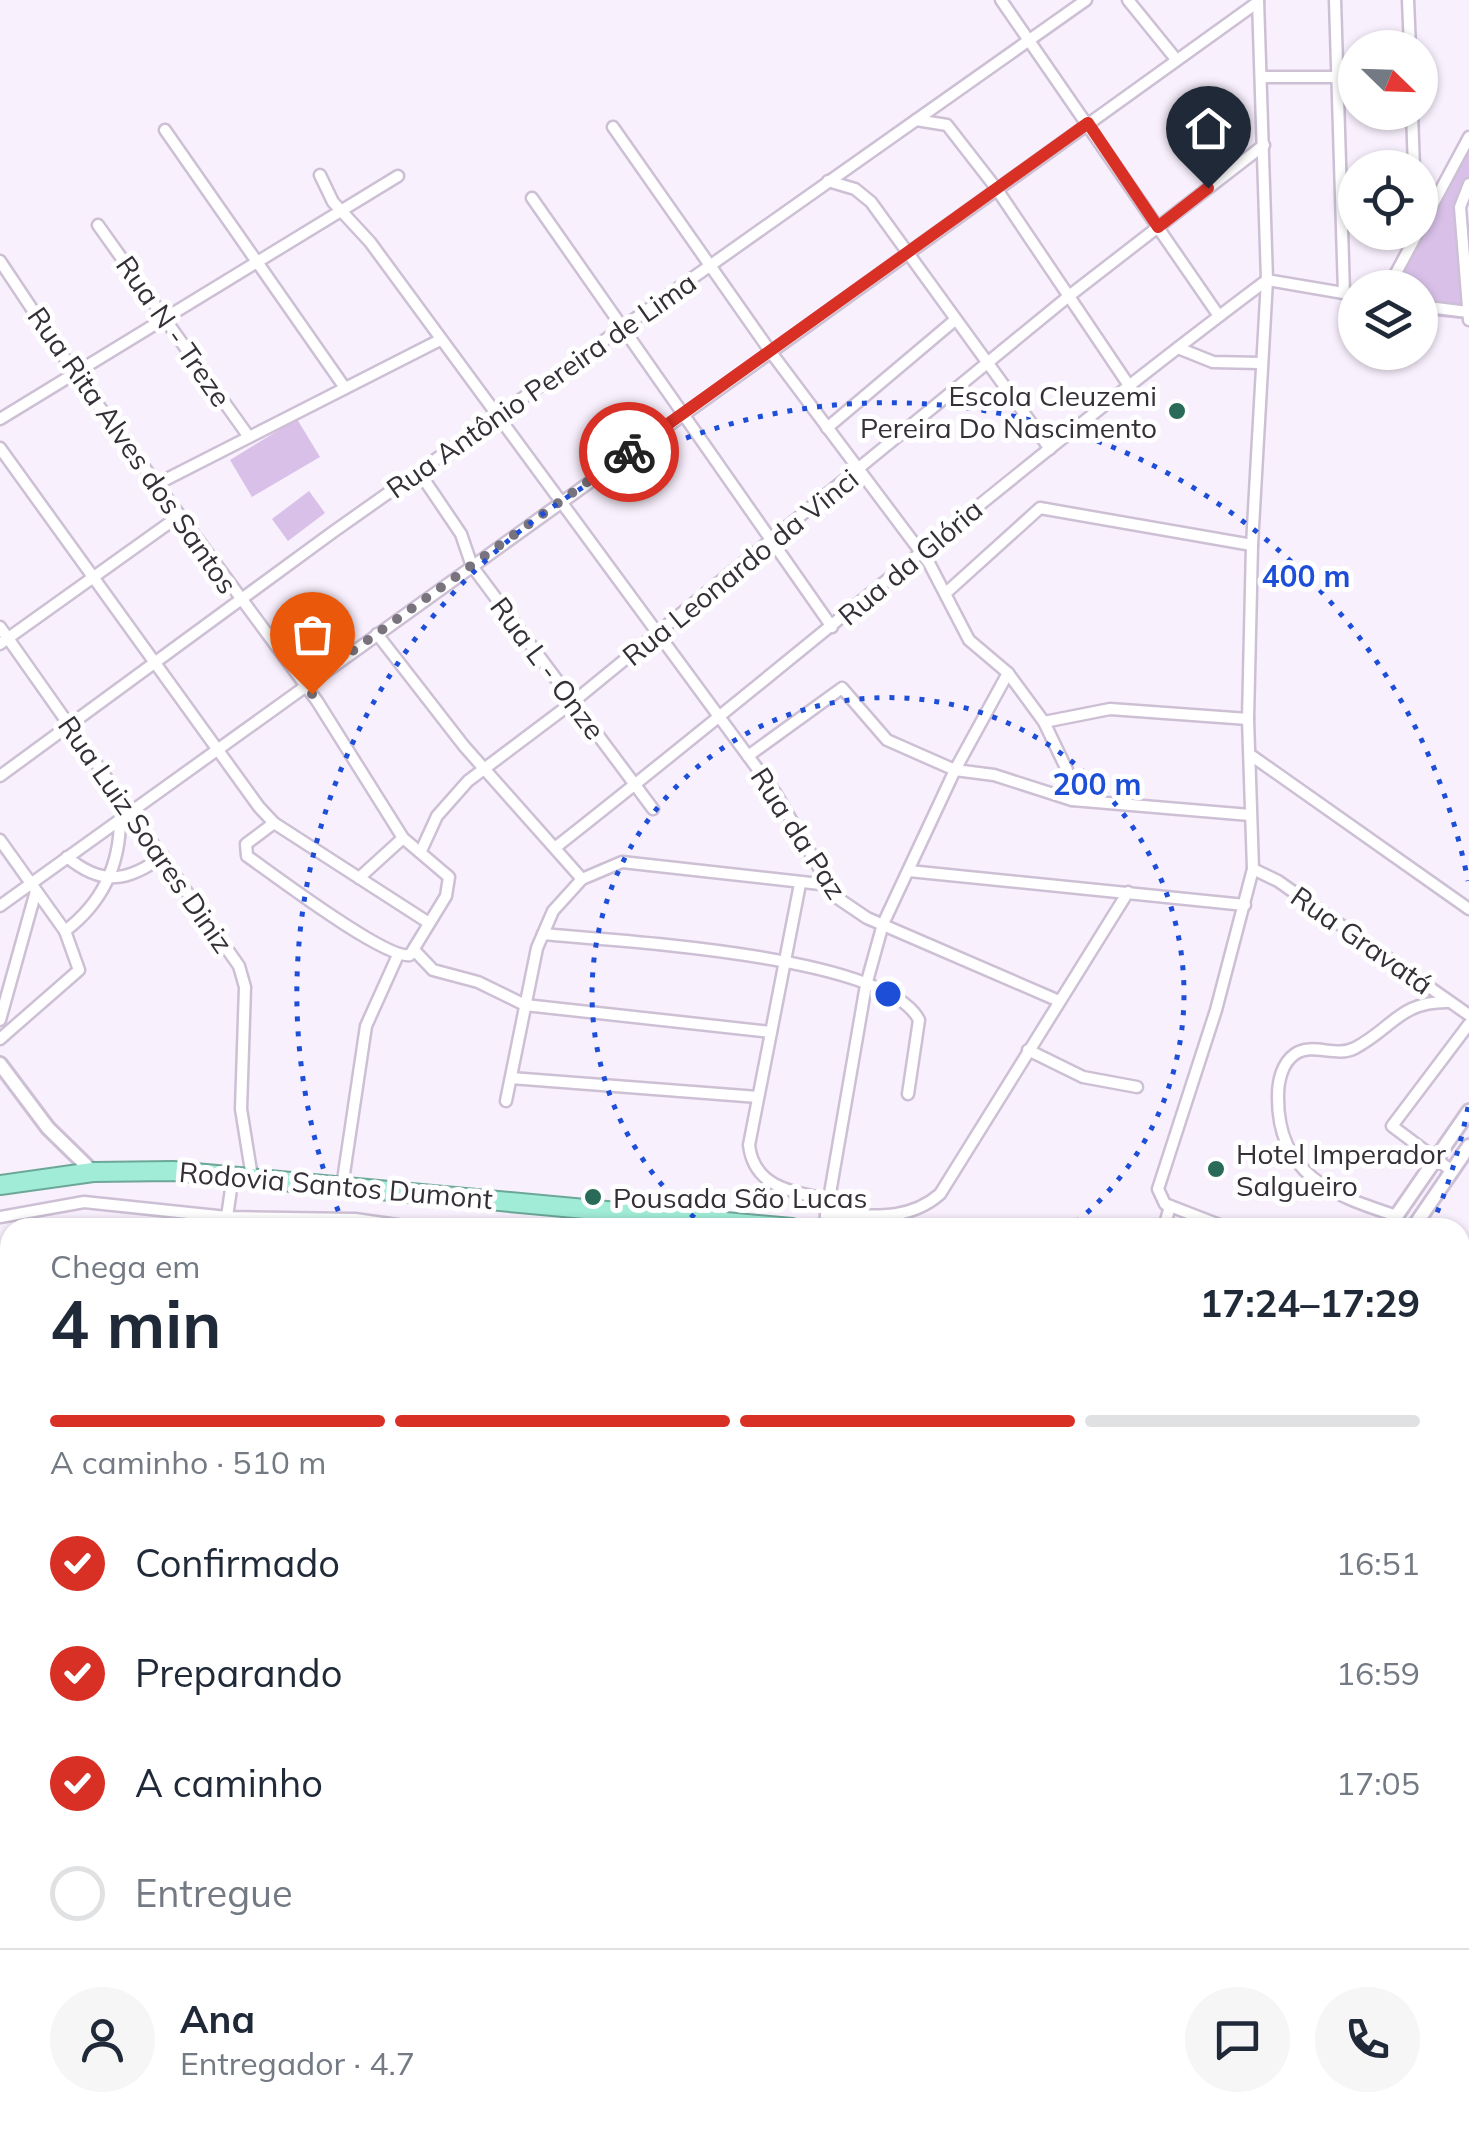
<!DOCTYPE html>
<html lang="pt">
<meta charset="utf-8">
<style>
body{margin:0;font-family:Mulish,sans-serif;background:#f6f6f7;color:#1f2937;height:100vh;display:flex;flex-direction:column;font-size:38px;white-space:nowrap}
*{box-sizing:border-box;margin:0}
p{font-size:32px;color:#747a83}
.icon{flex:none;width:55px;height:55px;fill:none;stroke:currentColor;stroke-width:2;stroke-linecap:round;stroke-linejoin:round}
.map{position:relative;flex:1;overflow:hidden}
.details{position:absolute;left:0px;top:1218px;width:1470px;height:932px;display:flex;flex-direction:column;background:#fff;border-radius:30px 30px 0 0;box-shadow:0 2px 8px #0004}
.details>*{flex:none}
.needle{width:65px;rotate:113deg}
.controls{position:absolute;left:1338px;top:30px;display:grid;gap:20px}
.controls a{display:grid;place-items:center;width:100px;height:100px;border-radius:50%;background:#fff;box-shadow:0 2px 8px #0004;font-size:50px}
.pin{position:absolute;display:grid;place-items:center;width:85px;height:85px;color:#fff;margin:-102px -42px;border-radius:50% 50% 50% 0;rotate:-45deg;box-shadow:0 0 10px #0007}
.pin .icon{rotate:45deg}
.courier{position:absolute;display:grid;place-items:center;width:100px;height:100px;margin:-50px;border:8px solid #d93025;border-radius:50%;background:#fff;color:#222;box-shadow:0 2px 12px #0007}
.summary em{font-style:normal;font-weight:700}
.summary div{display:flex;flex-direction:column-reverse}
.summary{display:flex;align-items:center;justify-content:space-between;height:170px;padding:0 50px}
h1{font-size:65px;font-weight:700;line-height:75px}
.bar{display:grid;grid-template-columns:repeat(4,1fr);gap:15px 10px;align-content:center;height:120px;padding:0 50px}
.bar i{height:12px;border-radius:8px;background:#e0e1e3}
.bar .on{background:#d93025}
.bar p{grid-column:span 4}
.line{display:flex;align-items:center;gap:25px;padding:0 50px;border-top:2px solid #e0e1e3}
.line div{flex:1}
.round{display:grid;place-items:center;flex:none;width:105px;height:105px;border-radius:52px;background:#f6f6f7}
ol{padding:0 50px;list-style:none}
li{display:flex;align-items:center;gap:30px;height:110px}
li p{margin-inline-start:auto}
li .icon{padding:10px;border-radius:50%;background:#d93025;color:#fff;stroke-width:4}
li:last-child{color:#747a83}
li i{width:55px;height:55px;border:5px solid #e0e1e3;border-radius:50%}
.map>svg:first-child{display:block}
.green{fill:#d9c0e8}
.water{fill:#76b7a4}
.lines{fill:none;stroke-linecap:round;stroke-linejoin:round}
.minor-casing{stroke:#cdc0d5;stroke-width:15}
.tertiary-casing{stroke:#cdc0d5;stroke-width:18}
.secondary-casing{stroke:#cdc0d5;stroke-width:19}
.trunk-casing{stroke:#6ca798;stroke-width:22}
.minor{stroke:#fff;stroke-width:10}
.tertiary{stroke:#fff;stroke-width:12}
.secondary{stroke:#dcf8f0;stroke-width:14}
.trunk{stroke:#a0ecd6;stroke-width:18}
.done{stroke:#79737d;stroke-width:10;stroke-dasharray:0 18}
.route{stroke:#d93025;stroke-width:12}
.ring{fill:none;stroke:#1d4ed8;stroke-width:5;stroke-dasharray:5 10}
.poi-dot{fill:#296a59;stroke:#fff;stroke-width:4}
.labels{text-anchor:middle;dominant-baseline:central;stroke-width:10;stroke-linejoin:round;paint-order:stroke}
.street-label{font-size:28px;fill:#353038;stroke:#fff}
.poi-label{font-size:28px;fill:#353038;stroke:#fff;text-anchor:start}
.centre{fill:#1d4ed8;stroke:#fff;stroke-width:5}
.ring-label{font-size:30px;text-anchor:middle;font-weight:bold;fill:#1d4ed8;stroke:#fff;stroke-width:10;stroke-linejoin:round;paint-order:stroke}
</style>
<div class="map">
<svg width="1469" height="2148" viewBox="0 0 1469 2148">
<rect width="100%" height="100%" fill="#f8f0fd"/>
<g class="green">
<path d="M1469,134V180L1459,197L1461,319L1420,315V288H1391Z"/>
<path d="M297,419L320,457L252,497L230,460Z"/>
<path d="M309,491L325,513L288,541L272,519Z"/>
<path d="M1469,1978V2105L1460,2098V1999Z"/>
</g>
<path class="water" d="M10,1401V1590L0,1592V1411Z"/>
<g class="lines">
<defs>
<g id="minor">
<path d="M1001,0L1219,316"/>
<path d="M1128,0L1175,58"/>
<path d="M1335,0L1344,293"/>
<path d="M1408,0L1410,48"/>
<path d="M1262,77H1337"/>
<path d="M1412,112L1414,168"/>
<path d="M916,120L947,125L996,188L1130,387"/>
<path d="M613,127L770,351L929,563L969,640L1008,673L1044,722L1067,770L1072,800"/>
<path d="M165,130L345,388"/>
<path d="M320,175L333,202L370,242L776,794L836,897L867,918L1059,1001"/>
<path d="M828,181L855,189L871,202L1050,449"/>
<path d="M1469,184L1460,207L1469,320"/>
<path d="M532,198L832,627"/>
<path d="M98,225L249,437"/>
<path d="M0,261L76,375L317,701L403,838L449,877L446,896L410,955C386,960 274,875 247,856L246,844L274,823"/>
<path d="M1267,280L1355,295"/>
<path d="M1388,288L1469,137"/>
<path d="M1420,306L1468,312"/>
<path d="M1178,348L1213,362L1261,363"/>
<path d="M0,419L398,176"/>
<path d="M827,428L955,320"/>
<path d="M0,448L259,807L274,823L429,923"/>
<path d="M419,472L461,534L472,566L653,809"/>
<path d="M157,484L440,340"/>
<path d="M947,592L1040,508L1252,545"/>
<path d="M0,627L239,966L245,987L241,1109L252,1177"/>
<path d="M377,634L464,746L582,879"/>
<path d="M0,644L179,516"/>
<path d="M1044,722L1110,709L1248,719"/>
<path d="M748,756L842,688L887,740L955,770L994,775L1072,800L1250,815"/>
<path d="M1252,756L1469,909"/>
<path d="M0,776L333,532L1086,0"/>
<path d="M0,840L65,931"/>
<path d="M556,847C794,660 1024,462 1267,280"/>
<path d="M421,851L437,816L468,781L573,702L1069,296L1264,145"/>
<path d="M67,857C103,887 129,881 163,856"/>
<path d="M1253,869L1278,881L1469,1015"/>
<path d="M909,871L1245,905"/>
<path d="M359,878L403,838"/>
<path d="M800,884L749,1145C754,1188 793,1192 828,1199"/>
<path d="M0,906L1258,2"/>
<path d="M543,934C614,941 886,954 919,1020L908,1094"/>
<path d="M414,950L433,970L478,982L525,1005L771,1032"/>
<path d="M0,1020L36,891"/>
<path d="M0,1039L79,970L65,931C102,903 120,865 120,819"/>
<path d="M1028,1050L1083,1077L1137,1087"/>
<path d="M511,1078L758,1097"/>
<path d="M506,1101L537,948L553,911L582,879L622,862L829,885"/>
<path d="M1452,1171L1392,1126L1469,1024"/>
<path d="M342,1187L366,1026L398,955"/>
<path d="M826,1214C867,1215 907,1223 940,1194L1128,892"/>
<path d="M1397,1216C1332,1195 1277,1175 1278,1096C1278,1081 1282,1063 1295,1054C1312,1042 1336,1058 1355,1048C1393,1028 1400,1001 1449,1002"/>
<path d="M0,1217L84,1202L227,1217L355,1219L418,1228"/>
<path d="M227,1217L233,1175"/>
<path d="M824,1228L866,985L883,924L955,770L1008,673"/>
<path d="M1164,1228L1170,1206"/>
<path d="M1227,1228L1165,1204L1158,1189L1216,1010L1253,869L1248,719L1252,545L1267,280L1258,0"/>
<path d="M1460,1339H1469"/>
<path d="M1460,1522L1469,1501"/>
<path d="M0,1635L10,1626"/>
<path d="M1460,1717L1469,1697"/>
<path d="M1460,1783L1469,1786"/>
<path d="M0,1832L10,1829"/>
<path d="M1460,1868L1469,1872"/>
<path d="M0,1936L10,1933"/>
<path d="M0,2035L10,2033"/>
<path d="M1460,2118L1469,2129"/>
<path d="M48,2140V2148"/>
<path d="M137,2140L138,2148"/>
<path d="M197,2140V2148"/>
<path d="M441,2140L456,2148"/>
<path d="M581,2140L587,2148"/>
<path d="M1107,2140L1112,2148"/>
<path d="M1155,2140L1193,2148"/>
<path d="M238,2148L241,2140"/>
<path d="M553,2148L559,2140"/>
<path d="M895,2148L899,2140"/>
<path d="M932,2148L934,2140"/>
<path d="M1020,2148L1023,2140"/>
<path d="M1254,2148L1256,2140"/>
</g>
<g id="tertiary">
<path d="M0,1064L48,1128L93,1172"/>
<path d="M1388,1228L1469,1111"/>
<path d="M1413,1228L1469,1146"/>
</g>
<g id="secondary">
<path d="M0,1726L10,1729"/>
<path d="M653,2140L656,2148"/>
<path d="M697,2148V2140"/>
<path d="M748,2148L755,2140"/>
<path d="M768,2148L770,2140"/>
</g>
<g id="trunk">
<path d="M0,1185L93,1172L173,1171L792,1228"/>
<path d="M1460,1300L1469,1301"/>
</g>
</defs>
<use href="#minor" class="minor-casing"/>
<use href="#tertiary" class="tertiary-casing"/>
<use href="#secondary" class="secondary-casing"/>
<use href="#trunk" class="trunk-casing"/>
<use href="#minor" class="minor"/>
<use href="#tertiary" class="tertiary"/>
<use href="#secondary" class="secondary"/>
<use href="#trunk" class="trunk"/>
</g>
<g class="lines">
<path class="done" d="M312,694L304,686L629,452"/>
<path class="route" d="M629,452L1088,123L1158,227L1208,188"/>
</g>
<g class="ring">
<path d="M706 1227A296 296 0 1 1 1070 1227"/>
<path d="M1468 1107A591 591 0 0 1 1432 1225M344 1225A591 591 0 1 1 1468 881"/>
</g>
<g class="poi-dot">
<circle cx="1177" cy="411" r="10"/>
<circle cx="1216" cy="1169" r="10"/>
<circle cx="593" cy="1197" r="10"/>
</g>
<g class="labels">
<g class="street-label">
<text transform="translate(174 331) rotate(55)">Rua N - Treze</text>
<text transform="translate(541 385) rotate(-35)">Rua Antônio Pereira de Lima</text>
<text transform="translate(133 450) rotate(55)">Rua Rita Alves dos Santos</text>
<text transform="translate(910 562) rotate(-40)">Rua da Glória</text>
<text transform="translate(740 567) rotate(-39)">Rua Leonardo da Vinci</text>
<text transform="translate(548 668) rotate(53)">Rua L - Onze</text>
<text transform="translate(799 833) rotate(57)">Rua da Paz</text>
<text transform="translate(146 834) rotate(55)">Rua Luiz Soares Diniz</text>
<text transform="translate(1362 940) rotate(35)">Rua Gravatá</text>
<text transform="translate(336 1185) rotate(5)">Rodovia Santos Dumont</text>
</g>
<g class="poi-label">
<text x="1157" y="395" text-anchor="end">Escola Cleuzemi<tspan x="1157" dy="32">Pereira Do Nascimento</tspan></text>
<text x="1236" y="1153">Hotel Imperador<tspan x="1236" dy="32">Salgueiro</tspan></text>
<text x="613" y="1197">Pousada São Lucas</text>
</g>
</g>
<circle cx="888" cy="994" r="15" class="centre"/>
<g class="ring-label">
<text x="1306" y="587">400 m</text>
<text x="1097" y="795">200 m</text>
</g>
</svg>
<div class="controls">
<a><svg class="needle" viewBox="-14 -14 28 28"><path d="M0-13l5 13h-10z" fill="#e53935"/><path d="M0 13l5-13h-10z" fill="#747a83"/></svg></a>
<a><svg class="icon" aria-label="locate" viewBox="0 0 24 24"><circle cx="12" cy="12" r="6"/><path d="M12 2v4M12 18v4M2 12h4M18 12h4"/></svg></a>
<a><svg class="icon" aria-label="layers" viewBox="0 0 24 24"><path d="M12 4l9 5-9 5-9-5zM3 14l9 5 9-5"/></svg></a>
</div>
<div class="pin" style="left:312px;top:694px;background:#ea580c"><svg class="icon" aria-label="bag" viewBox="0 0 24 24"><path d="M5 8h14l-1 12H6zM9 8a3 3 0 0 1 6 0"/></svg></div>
<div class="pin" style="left:1208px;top:188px;background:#1f2937"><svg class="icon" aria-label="home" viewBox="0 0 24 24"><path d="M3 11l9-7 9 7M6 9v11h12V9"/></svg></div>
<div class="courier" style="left:629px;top:452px"><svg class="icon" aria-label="bike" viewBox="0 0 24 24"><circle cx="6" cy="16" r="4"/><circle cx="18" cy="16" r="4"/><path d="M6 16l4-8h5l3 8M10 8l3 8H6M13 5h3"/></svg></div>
<section class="details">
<div class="summary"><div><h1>4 min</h1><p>Chega em</p></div><em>17:24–17:29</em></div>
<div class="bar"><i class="on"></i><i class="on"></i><i class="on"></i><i></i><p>A caminho · 510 m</p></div>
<ol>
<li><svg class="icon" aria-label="check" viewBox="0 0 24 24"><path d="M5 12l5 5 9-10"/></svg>Confirmado<p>16:51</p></li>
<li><svg class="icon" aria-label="check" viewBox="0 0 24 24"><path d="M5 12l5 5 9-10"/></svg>Preparando<p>16:59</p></li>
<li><svg class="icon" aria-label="check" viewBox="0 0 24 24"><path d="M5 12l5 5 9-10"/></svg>A caminho<p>17:05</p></li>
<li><i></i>Entregue</li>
</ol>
<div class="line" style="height:180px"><a class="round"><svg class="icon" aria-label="person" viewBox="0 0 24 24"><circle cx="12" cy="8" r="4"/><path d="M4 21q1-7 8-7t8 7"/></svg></a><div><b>Ana</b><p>Entregador · 4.7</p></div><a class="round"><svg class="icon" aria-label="chat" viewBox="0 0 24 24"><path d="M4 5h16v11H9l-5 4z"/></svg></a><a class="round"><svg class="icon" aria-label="phone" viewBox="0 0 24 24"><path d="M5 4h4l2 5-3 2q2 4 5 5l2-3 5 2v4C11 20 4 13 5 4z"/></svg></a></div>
</section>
</div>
